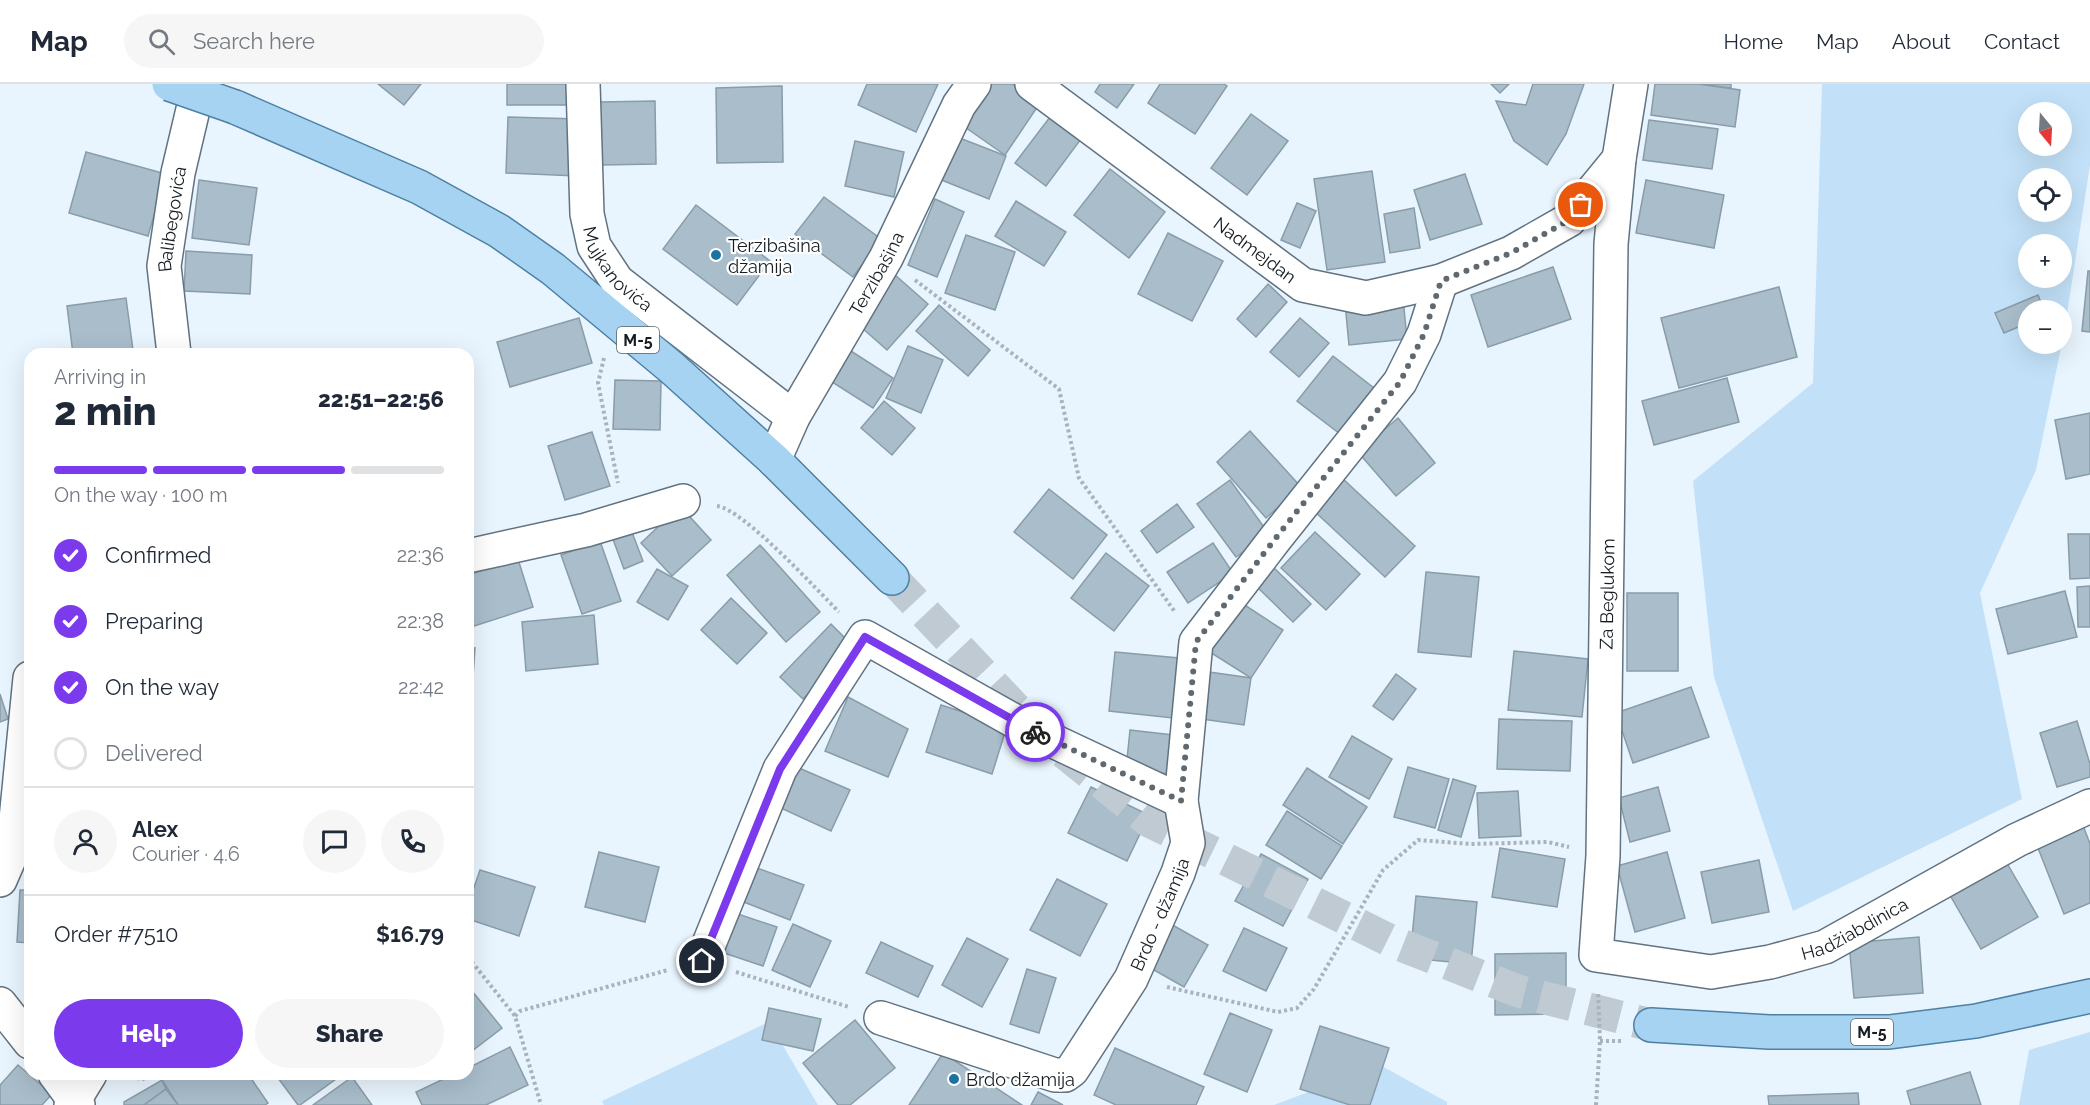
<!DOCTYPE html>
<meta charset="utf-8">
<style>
body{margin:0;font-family:Raleway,sans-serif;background:#f6f6f7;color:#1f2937;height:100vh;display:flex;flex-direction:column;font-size:22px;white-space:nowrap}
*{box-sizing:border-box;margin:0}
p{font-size:20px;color:#747a83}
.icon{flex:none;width:33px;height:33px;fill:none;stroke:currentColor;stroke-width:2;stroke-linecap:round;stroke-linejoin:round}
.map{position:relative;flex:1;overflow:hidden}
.details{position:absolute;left:24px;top:264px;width:450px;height:732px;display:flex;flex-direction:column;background:#fff;border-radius:18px;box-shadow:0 6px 24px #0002}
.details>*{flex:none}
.needle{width:39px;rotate:162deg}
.buttons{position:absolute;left:2018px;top:18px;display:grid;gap:12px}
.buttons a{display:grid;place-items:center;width:54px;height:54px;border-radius:50%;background:#fff;box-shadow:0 6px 24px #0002;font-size:30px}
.pin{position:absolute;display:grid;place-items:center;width:51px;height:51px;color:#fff;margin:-26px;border:3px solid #fff;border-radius:50%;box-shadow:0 2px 6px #0007}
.courier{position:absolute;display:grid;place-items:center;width:60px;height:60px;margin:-30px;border:4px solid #7c3aed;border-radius:50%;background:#fff;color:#222;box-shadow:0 2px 8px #0007}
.overview em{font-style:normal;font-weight:800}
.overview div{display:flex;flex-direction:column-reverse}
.overview{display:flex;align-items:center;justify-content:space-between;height:102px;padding:0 30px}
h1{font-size:39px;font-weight:800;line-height:45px}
.bar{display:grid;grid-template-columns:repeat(4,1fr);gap:9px 6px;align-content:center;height:72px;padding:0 30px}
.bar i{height:8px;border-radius:4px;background:#e0e1e3}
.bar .current{background:#7c3aed}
.bar p{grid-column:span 4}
.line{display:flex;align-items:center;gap:15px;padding:0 30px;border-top:2px solid #e0e1e3}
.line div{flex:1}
.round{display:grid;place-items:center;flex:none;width:63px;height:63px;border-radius:32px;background:#f6f6f7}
ol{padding:0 30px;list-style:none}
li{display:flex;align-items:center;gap:18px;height:66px}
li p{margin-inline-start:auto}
li .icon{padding:6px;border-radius:50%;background:#7c3aed;color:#fff;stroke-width:4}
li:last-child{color:#747a83}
li i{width:33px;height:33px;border:3px solid #e0e1e3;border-radius:50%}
.button{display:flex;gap:12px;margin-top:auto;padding:12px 30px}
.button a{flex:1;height:69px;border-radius:36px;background:#7c3aed;color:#fff;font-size:24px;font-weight:800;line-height:69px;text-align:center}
.button a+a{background:#f6f6f7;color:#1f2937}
header{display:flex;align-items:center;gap:36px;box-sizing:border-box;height:84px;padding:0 30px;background:#fff;border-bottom:2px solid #e0e1e3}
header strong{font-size:28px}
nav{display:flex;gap:33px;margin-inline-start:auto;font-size:21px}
.search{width:420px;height:54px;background:#f6f6f7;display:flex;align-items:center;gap:15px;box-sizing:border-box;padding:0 21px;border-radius:33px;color:#747a83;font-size:22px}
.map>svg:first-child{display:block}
.green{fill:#c2e1f8;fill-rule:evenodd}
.building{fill:#a9bdcb;stroke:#899ca9;stroke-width:1.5}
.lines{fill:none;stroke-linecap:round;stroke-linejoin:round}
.primary-tunnel{stroke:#bfcad2;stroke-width:33;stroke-dasharray:33 16;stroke-linecap:butt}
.street-casing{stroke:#617380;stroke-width:36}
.primary-casing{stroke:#4e80a3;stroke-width:36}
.path{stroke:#a8b3bb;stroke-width:4;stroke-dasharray:3 3;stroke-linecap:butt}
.street{stroke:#fff;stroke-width:33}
.primary{stroke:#a7d3f2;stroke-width:33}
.primary-bridge-casing{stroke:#4e80a3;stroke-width:36;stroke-linecap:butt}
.primary-bridge{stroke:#a7d3f2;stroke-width:33}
.done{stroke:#5f696f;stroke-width:6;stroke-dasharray:0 10.8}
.route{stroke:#7c3aed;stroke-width:8}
.poi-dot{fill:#1e72a2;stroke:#fff;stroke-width:2}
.labels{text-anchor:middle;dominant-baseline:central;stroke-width:4.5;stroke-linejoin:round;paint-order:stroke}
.shield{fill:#fff;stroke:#5b6164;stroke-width:1.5}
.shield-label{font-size:16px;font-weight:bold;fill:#151d22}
.street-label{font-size:18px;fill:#151d22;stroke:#fff}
.poi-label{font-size:18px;fill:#151d22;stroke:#fff;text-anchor:start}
</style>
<header>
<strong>Map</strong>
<div class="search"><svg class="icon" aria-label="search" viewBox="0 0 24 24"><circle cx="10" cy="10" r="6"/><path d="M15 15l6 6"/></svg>Search here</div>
<nav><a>Home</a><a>Map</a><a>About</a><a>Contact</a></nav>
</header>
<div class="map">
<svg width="2090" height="1021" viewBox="0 0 2090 1021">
<rect width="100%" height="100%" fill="#e9f5fe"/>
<g class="green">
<path d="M1822,0H2090V81L2064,249L2036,386L1980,509L2022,715L1793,827L1714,593L1693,397L1813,299ZM2028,28H2061V62H2028ZM2028,94H2061V128H2028ZM2028,160H2061V194H2028ZM2028,226H2061V260H2028Z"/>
<path d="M769,938L818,1021H604L602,1017Z"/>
<path d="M2090,948V1021H2019L2029,966Z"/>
<path d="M1380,981L1447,1018V1021H1274Z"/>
</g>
<g class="building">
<path d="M378,0H421L404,21Z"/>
<rect x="507" y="0" width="70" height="21"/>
<path d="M867,0H938L916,48L858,21Z"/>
<path d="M991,0H1012L1040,19L1005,71L962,41Z"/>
<path d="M1100,0H1134L1117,24L1095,8Z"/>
<path d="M1160,0H1224L1227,2L1195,50L1148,19Z"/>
<path d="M1491,0H1509L1500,9Z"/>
<path d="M1533,0H1584L1566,50L1547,81L1514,57L1496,17L1526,21Z"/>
<path d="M1655,0H1699L1740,6L1735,43L1651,31Z"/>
<path d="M1699,0H1731V4Z"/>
<path d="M782,2L783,78L717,79L716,4Z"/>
<path d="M655,17L656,80L601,81L600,18Z"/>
<path d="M1251,30L1288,57L1247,111L1211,84Z"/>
<path d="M508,33L579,35L577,92L506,89Z"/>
<path d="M1050,33L1081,55L1046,102L1015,79Z"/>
<path d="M1649,36L1718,45L1712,85L1643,76Z"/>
<path d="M957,53L1006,72L989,115L939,95Z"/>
<path d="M855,57L904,68L894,113L845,102Z"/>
<path d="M86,68L166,90L148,152L69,129Z"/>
<path d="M1110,85L1165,128L1129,174L1074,131Z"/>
<path d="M1372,87L1385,178L1327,186L1314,95Z"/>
<path d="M1465,90L1482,140L1430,156L1414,106Z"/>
<path d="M199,96L257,104L249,161L192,154Z"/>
<path d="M1646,96L1724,111L1714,164L1636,149Z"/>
<path d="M824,113L881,155L853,193L795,150Z"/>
<path d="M935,115L964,128L937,193L908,181Z"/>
<path d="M1016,117L1066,148L1044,182L995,152Z"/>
<path d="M1297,119L1316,127L1300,164L1281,156Z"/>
<path d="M696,121L770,177L737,221L663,165Z"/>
<path d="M1414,124L1420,164L1390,169L1384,130Z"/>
<path d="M1168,149L1223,177L1192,237L1138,210Z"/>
<path d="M966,151L1015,168L995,226L945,209Z"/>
<path d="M186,167L252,171L250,210L184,207Z"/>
<path d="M1553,183L1571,235L1488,263L1471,211Z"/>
<path d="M2088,187H2090V248L2082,247Z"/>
<path d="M894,190L928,220L887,266L853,236Z"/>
<path d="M1268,200L1287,218L1256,253L1237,235Z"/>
<path d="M1779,203L1797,273L1679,304L1661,234Z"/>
<path d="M2038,211L2044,226H2028V239L2004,249L1995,229Z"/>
<path d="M126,214L133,266L98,270H73L67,222Z"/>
<path d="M1403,214L1407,255L1349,261L1345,219Z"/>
<path d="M939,221L990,266L968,292L916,247Z"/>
<path d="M579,234L592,279L510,303L497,258Z"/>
<path d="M1300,234L1329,259L1299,293L1270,268Z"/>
<path d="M840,260L893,294L873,324L821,291Z"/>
<path d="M908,262L943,276L921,329L886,314Z"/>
<path d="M1333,272L1379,308L1344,353L1297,317Z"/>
<path d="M1727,294L1739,338L1654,361L1642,317Z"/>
<path d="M615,296L661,297L660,346L613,345Z"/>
<path d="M884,317L915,344L892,371L861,344Z"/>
<path d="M2090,329V390L2066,395L2055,336Z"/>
<path d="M1398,334L1435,379L1396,412L1358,368Z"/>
<path d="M1250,347L1301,403L1266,434L1217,378Z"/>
<path d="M592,348L610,402L565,416L548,362Z"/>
<path d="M1342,394L1415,462L1385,493L1312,425Z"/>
<path d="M1230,396L1269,450L1236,473L1197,420Z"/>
<path d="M1049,405L1107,451L1073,495L1014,448Z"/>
<path d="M1177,420L1194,443L1157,469L1141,447Z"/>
<path d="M680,422L711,456L672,492L641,459Z"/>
<path d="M630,443L643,477L624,485L611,450Z"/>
<path d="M1315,448L1360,490L1326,526L1281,484Z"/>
<path d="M2068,450H2090V494L2070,495Z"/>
<path d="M600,457L621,517L582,530L561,471Z"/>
<path d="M1213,459L1233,489L1188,519L1167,488Z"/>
<path d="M760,461L820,528L786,558L727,491Z"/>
<path d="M1106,469L1149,502L1114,547L1071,514Z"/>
<path d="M518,475L533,523L468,544V491Z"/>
<path d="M1271,481L1311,520L1293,538L1253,499Z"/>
<path d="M657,485L688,502L668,536L637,518Z"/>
<path d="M1426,488L1479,493L1471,573L1418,568Z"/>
<path d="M2090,502V543H2078L2077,503Z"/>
<path d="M2065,507L2077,553L2008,570L1996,525Z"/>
<rect x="1627" y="509" width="51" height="78"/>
<path d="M731,514L767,549L737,580L701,546Z"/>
<path d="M1237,516L1283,546L1251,594L1205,565Z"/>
<path d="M594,531L598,580L526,587L522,538Z"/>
<path d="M831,540L854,563L803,615L780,593Z"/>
<path d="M468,563L475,564L473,593H468Z"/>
<path d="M1514,567L1588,575L1582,633L1508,626Z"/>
<path d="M1115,568L1179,574L1173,634L1109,627Z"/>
<path d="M1202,587L1251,594L1244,641L1195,634Z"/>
<path d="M1396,590L1416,605L1393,636L1373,622Z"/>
<path d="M1691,603L1709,653L1633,679L1616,629Z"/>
<path d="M0,610L8,635L0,638Z"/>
<path d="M848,613L908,645L888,693L825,667Z"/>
<path d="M941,621L1007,642L992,690L926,668Z"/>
<path d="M1499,635L1572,637L1570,687L1497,685Z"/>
<path d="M2077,637L2090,680V693L2057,703L2040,649Z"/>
<path d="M1130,646L1173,651L1169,690L1126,685Z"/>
<path d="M1352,652L1392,675L1369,715L1329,693Z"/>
<path d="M792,681L850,706L831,747L774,721Z"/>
<path d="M1408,683L1449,695L1435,744L1394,733Z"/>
<path d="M1307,684L1367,723L1343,760L1283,721Z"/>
<path d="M1453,695L1476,702L1461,753L1438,746Z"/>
<path d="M1091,703L1149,731L1127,777L1068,749Z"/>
<path d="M1658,703L1670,747L1630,758L1619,714Z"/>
<path d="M1518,707L1521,752L1479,754L1477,709Z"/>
<path d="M1287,727L1342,762L1321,795L1266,761Z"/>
<path d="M2081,736L2090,760V819L2064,830L2034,754Z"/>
<path d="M1500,764L1565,775L1557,823L1492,813Z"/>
<path d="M599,768L659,783L645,838L585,823Z"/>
<path d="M1667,768L1685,834L1635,848L1617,782Z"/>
<path d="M1261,770L1308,795L1283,842L1235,817Z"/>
<path d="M2004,774L2038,833L1981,865L1947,806Z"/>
<path d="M1759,776L1769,828L1712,839L1701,788Z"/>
<path d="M749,781L804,801L790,836L736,815Z"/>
<path d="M480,786L535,803L519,852L468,835V821Z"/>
<path d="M1057,795L1107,820L1080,872L1030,846Z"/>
<path d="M20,806H30V859L17,858Z"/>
<path d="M1416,812L1477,818L1471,880L1410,874Z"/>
<path d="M729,827L777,843L763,882L715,866Z"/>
<path d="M1169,839L1208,861L1184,903L1145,881Z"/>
<path d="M793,840L831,857L810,903L772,886Z"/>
<path d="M1244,844L1287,864L1266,907L1223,887Z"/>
<path d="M1919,853L1923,909L1854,914L1849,859Z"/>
<path d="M967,854L1008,875L982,923L942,901Z"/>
<path d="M881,858L933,882L918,913L866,889Z"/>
<path d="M1566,869V930L1495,931V870Z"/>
<path d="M1027,885L1056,894L1039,949L1010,940Z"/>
<path d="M468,902L502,944L468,970Z"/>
<path d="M769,924L821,935L813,967L762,956Z"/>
<path d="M1230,929L1272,946L1247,1008L1204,990Z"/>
<path d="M855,936L895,984L850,1021H838L803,979Z"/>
<path d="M1320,942L1389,964L1370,1021H1350L1300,1005Z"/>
<path d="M510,963L528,1001L486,1021H422L416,1008L454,990H468V984Z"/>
<path d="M1115,964L1204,1003L1196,1021H1116L1094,1011Z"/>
<path d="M943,969L1022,1021H909Z"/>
<path d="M18,981L52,1010L42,1021H0V1001Z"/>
<path d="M1970,988L1981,1021H1911L1907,1007Z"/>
<path d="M170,990H248L268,1019L265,1021H178L162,996Z"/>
<path d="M275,990H343L300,1021H298Z"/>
<path d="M352,993L372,1021H313Z"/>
<path d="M162,996L166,1005L144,1021H124V1018Z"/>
<path d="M166,1005L178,1021H144Z"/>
<path d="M1038,1008L1063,1021H1031Z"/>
<path d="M1858,1009L1859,1021H1769L1768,1012Z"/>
</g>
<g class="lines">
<path class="primary-tunnel" d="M892,494L1033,643L1149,737L1391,857L1518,907L1651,941"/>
<defs>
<g id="street">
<path id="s1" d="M583,0L587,130L594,162L617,197L793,333"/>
<path id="s2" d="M1032,0L1303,201L1366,214L1441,197L1511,169L1569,136L1619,75"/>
<path id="s3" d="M1631,0L1619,75L1611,160L1603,772L1596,871L1711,888L1770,878L1825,863L2017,756L2090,722"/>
<path id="s4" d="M174,270L164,182L178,89L199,0"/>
<path id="s5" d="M774,376L793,333L886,174L959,21L974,0"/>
<path d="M468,472L586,446L683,417"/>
<path d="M0,796L13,766L30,594"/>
<path d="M702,877L780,685L865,553L1032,647L1181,717"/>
<path d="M0,920L30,958"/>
<path id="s6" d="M881,934L1055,991H1065L1072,986L1131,895L1178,789L1188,759L1181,717L1196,558L1275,455L1400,298L1424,250L1441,197"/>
<path d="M55,990L78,1021"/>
<path d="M71,1021L90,990"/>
</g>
<g id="primary">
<path d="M235,23L419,103L499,147L553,185L672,284L774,376L892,494"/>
<path d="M1651,941L1769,948H1889L1976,937L2090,912"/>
</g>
</defs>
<use href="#street" class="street-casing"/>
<use href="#primary" class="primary-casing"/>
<g class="path">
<path d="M915,196L1059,305L1079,394L1175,528"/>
<path d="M604,274L598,299L618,399"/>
<path d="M717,422C743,425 817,506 839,528"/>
<path d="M468,873L515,932L541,1021"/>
<path d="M736,888L849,923"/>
<path d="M1167,903L1278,928L1297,924L1314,905L1383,786L1418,756L1471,760L1548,758L1569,763"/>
<path d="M515,932L520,927L668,886"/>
<path d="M1600,957H1621"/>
<path d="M125,992L143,995L150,990"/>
<path d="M1596,1021L1600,957L1598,908"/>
</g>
<use href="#street" class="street"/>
<use href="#primary" class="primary"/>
<defs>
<path id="primary-bridge" d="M169,0L235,23"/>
</defs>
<use href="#primary-bridge" class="primary-bridge-casing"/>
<use href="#primary-bridge" class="primary-bridge"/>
</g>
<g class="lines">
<path class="done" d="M1035,648L1181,717L1196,558L1275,455L1400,298L1424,250L1441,197L1511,169L1569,136L1581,121"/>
<path class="route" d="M702,877L780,685L865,553L1035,648"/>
</g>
<g class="poi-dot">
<circle cx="716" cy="171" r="6"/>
<circle cx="954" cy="995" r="6"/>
</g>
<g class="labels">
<g class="shield">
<rect x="617" y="243" width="42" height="26" rx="4.5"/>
<rect x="1851" y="935" width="42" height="26" rx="4.5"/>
</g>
<g class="shield-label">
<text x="638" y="256">M-5</text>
<text x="1872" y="948">M-5</text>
</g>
<g class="street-label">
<text stroke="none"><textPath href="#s4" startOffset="136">Balibegovića</textPath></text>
<text stroke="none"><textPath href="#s2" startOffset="278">Nadmejdan</textPath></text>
<text stroke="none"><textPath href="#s1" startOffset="195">Mujkanovića</textPath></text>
<text stroke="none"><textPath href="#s5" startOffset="213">Terzibašina</textPath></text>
<text transform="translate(1607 510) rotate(-89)">Za Beglukom</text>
<text stroke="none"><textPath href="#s6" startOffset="381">Brdo - džamija</textPath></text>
<text stroke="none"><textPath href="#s3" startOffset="1140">Hadžiabdinica</textPath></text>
</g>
<g class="poi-label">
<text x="728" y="161">Terzibašina<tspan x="728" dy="21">džamija</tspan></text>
<text x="966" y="995">Brdo džamija</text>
</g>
</g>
</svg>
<div class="buttons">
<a><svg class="needle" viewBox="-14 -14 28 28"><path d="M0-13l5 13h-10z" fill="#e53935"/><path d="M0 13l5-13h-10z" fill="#747a83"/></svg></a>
<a><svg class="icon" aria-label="locate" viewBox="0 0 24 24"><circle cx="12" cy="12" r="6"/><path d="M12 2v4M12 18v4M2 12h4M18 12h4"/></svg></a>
<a>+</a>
<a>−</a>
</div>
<div class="pin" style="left:1581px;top:121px;background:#ea580c"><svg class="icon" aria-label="bag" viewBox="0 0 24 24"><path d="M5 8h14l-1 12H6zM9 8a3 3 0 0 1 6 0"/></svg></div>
<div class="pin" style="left:702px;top:877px;background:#1f2937"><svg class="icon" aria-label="home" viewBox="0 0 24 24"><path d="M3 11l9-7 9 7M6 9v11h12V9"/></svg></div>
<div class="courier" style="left:1035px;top:648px"><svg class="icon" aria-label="bike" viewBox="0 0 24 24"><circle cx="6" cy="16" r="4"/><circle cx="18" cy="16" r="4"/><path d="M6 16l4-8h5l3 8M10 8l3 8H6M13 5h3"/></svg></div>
<section class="details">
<div class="overview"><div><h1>2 min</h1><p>Arriving in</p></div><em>22:51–22:56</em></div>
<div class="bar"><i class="current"></i><i class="current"></i><i class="current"></i><i></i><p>On the way · 100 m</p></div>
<ol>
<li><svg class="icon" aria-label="check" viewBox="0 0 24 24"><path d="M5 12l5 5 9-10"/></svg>Confirmed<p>22:36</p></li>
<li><svg class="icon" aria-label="check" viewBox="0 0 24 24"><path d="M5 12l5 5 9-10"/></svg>Preparing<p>22:38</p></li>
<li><svg class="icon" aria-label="check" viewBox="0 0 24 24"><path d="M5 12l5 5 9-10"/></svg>On the way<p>22:42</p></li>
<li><i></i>Delivered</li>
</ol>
<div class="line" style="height:108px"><a class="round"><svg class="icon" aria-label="person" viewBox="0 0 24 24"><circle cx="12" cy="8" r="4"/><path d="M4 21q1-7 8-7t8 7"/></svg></a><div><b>Alex</b><p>Courier · 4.6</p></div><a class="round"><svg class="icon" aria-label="chat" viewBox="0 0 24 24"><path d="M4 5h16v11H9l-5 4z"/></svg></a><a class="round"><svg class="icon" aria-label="phone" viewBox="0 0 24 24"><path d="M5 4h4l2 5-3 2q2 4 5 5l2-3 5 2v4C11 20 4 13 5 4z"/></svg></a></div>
<div class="line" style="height:78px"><div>Order #7510</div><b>$16.79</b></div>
<div class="button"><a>Help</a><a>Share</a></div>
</section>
</div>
